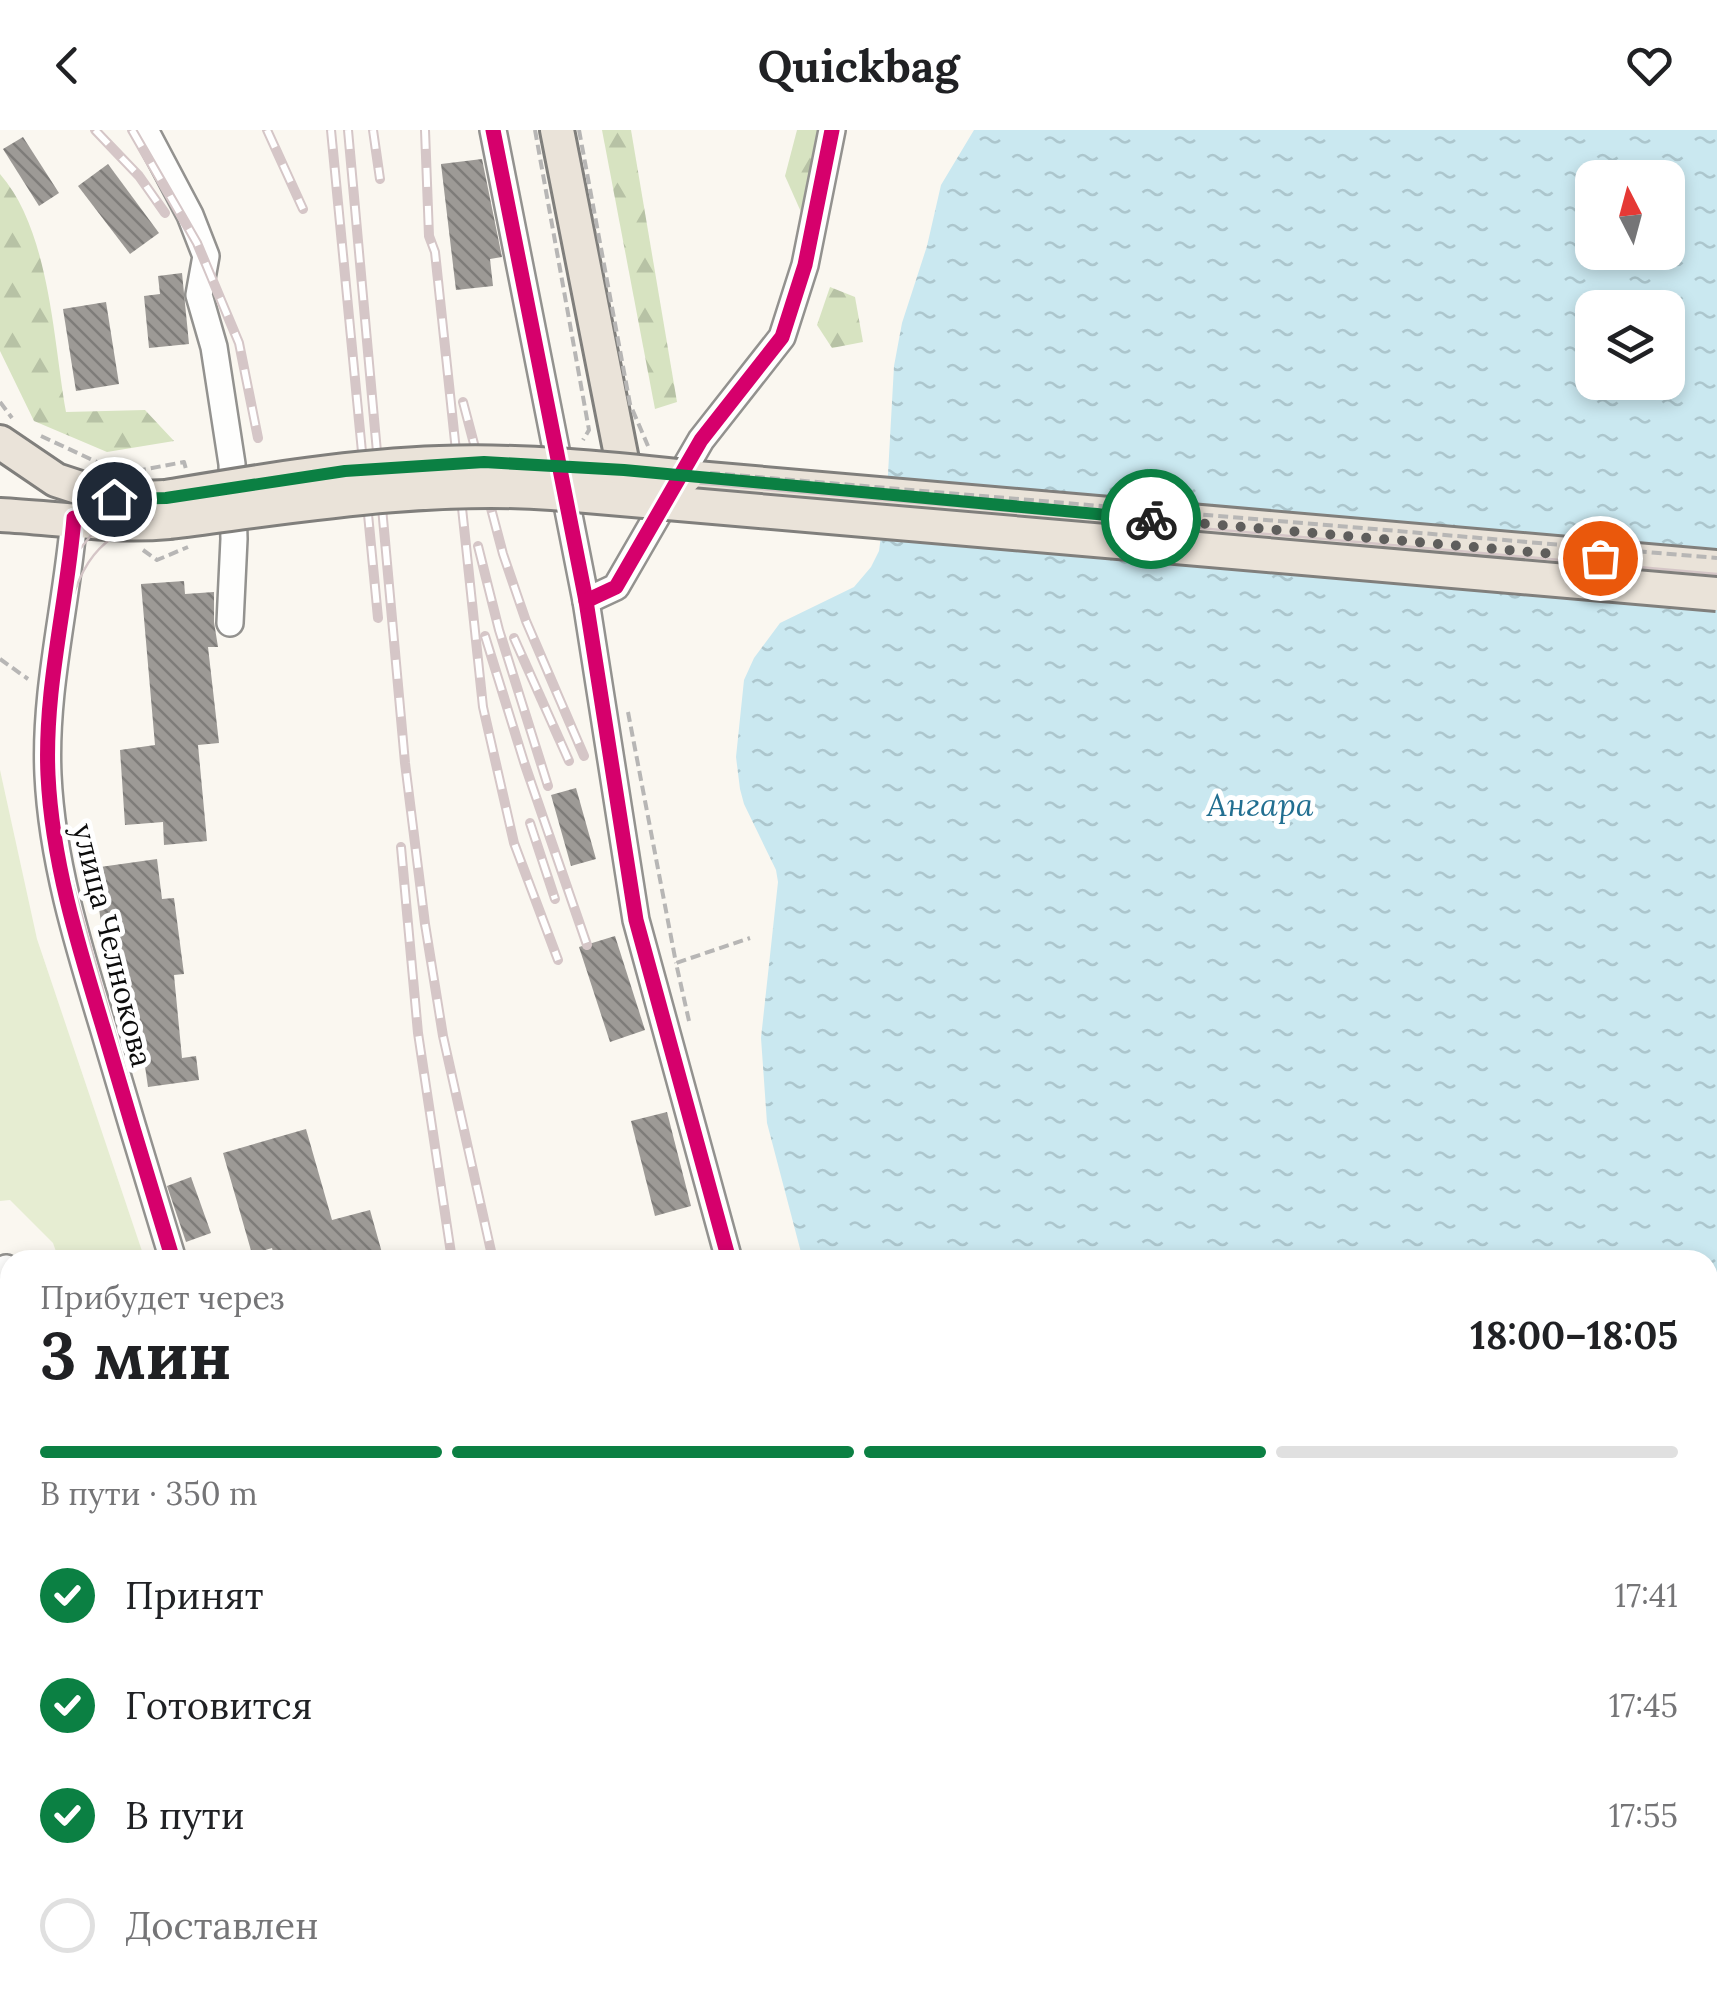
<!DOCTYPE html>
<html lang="ru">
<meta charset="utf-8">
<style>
body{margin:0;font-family:Lora,serif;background:#f2f2f2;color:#202124;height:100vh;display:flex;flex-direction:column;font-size:38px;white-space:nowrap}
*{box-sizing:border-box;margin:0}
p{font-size:32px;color:#757577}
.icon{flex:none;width:55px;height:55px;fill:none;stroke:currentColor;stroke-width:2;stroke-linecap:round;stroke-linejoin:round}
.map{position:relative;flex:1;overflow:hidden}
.details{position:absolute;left:0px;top:1120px;width:1718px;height:752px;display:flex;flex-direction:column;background:#fff;border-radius:30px 30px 0 0;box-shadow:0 5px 15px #0003}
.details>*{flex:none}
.needle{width:65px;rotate:354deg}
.tools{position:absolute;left:1575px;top:30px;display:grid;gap:20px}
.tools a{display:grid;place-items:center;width:110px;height:110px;border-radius:20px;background:#fff;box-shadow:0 5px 15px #0003;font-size:50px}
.pin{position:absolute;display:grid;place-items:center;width:85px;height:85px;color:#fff;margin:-42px;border:5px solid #fff;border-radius:50%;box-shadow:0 2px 10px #0007}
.courier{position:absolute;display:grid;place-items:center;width:100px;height:100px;margin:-50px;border:8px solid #0b8043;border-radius:50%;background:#fff;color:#222;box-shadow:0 2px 12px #0007}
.summary em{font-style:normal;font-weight:700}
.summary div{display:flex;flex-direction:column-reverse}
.summary{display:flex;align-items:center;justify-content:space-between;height:170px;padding:0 40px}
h1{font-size:65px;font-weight:700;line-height:75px}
.bar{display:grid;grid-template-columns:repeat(4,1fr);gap:15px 10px;align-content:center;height:120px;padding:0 40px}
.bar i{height:12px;border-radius:8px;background:#e0e0e0}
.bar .current{background:#0b8043}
.bar p{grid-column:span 4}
ol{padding:0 40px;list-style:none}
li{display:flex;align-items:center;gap:30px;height:110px}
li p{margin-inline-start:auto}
li .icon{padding:10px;border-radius:50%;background:#0b8043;color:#fff;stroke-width:4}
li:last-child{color:#757577}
li i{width:55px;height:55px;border:5px solid #e0e0e0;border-radius:50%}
header{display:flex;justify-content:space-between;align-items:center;height:130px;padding:0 40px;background:#fff;font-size:45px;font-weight:700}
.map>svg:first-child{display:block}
.forest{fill:url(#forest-firs)}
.park{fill:#e6edd2}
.water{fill:url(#water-ripples);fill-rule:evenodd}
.building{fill:url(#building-back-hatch)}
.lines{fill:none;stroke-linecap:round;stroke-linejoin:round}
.minor-casing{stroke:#93928f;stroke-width:30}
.major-casing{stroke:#807f7c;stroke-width:38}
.path{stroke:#b7b6b5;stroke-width:4;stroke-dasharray:10 5;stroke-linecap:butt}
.minor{stroke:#fefefd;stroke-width:25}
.major{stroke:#eae3d9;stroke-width:32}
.tram{stroke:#d5c6c7;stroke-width:2.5}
.rail-casing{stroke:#d5c6c7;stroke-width:10}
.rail{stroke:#fff;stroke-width:6;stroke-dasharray:19;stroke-linecap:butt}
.major-bridge-casing{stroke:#807f7c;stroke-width:38;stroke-linecap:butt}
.path-bridge{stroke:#b7b6b5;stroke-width:4;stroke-dasharray:10 5;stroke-linecap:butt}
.major-bridge{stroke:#eae3d9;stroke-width:32}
.cycleway-casing{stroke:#fff;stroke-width:21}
.cycleway{stroke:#d6006c;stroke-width:15}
.done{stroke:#5f5e5c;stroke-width:10;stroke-dasharray:0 18}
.route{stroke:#0b8043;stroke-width:12}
.labels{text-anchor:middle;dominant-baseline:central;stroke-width:10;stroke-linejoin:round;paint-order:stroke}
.street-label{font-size:30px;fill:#0c0c0c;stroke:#fff}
.water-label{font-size:32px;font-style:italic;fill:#226f91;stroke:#fff}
</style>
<header><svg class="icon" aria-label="back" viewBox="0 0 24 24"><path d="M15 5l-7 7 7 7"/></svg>Quickbag<svg class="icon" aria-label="heart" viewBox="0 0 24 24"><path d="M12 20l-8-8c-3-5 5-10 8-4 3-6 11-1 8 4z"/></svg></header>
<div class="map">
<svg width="1717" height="1872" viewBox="0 0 1717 1872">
<defs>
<pattern id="forest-firs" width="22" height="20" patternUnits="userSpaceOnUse" patternTransform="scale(2.5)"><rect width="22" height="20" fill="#d7e3c1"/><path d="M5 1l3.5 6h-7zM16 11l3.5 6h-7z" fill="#b7c2a5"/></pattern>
<pattern id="water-ripples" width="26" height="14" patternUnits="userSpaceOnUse" patternTransform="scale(2.5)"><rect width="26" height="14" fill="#cae8f0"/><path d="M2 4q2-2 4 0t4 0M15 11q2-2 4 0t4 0" fill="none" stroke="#acc6cd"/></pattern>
<pattern id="building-back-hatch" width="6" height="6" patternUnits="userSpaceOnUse" patternTransform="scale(2.5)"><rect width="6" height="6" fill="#9d9a96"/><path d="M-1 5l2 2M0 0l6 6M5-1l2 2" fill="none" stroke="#7e7c79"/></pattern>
</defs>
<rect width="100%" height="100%" fill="#faf7f0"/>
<g class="forest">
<path d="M602,0H631L677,272L655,279Z"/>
<path d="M797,0H823L810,66L801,82L785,46Z"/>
<path d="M0,44C50,101 53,209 66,282L145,280L174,311L107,322L34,291L0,221Z"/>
<path d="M830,157L855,167L863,212L832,218L817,195Z"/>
</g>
<path class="park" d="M0,640L37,809L145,1130H59L53,1113L10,1070L0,1071Z"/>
<path class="water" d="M974,0H1717V1872H1009L1004,1863L1708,1862V1130H803L767,993L761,908L778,752L776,740L744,674L740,659L736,627L744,550L754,528L780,493L854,457L871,437L879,421L887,362L894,236L902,193L927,116L941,55ZM1592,48H1668V122H1592ZM1592,178H1668V252H1592Z"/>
<g class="building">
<path d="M23,7L59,63L39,76L3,19Z"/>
<path d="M482,29L502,127L490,129L493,156L456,160L441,34Z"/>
<path d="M108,34L159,103L130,124L78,56Z"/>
<path d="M182,143L189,214L149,218L144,166L160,164L158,146Z"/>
<path d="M106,172L119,254L76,261L63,179Z"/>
<path d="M184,451L185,464L214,462V492L218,517H208L219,613L198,615L207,711L164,715L163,692L125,695L120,620L155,615L141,454Z"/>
<path d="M576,658L596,729L571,736L551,665Z"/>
<path d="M157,729L162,769L174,768L184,844L174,845L182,928L196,926L199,950L148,957L138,888L118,891L113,874L93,738Z"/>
<path d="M615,806L645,900L610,912L579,817Z"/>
<path d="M667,982L691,1076L655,1086L631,991Z"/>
<path d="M306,999L332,1090L370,1080L384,1130H275L272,1118L252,1124L223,1023Z"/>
<path d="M191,1047L211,1103L186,1112L167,1056Z"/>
</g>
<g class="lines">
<defs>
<g id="minor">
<path d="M145,0L190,85L206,126L199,165L214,217L232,334L234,409L230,493"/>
<path d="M493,0L586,471L636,790L729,1130"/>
<path d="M74,388C67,474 44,559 48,645C52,731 78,815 103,897C126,975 149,1052 173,1130"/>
<path d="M586,471L616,457L701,310L782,207L805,135L832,0"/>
<path d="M0,1143L6,1138"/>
<path d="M0,1414L10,1409"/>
<path d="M0,1828L10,1834"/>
<path d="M46,1862L54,1872"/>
<path d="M432,1862L435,1872"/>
<path d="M476,1862L479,1872"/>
<path d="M914,1862L915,1872"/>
<path d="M271,1872L308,1862"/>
</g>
<g id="major">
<path d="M557,0L624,340"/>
<path d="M0,312L56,350L114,369L166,367"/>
<path d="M685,347L1717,437"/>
<path d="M0,385C56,388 113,397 169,392"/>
</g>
</defs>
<use href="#minor" class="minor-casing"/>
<use href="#major" class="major-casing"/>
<g class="path">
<path d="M0,272L12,288"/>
<path d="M41,306L114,340"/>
<path d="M136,341L184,332L186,339"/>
<path d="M143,420L157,430L188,417"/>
<path d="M0,529L28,549"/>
<path d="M628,582L676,833"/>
<path d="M689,891L676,833L750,808"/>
<path d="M0,1722L10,1719"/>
<path d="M204,1862L208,1872"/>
<path d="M381,1862L384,1872"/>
<path d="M949,1862L951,1872"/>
</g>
<use href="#minor" class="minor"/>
<use href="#major" class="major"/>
<g class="tram">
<path d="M610,361L869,385"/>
<path d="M67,492C79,426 107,398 172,384"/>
<path d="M56,617L58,672L69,740L148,1020"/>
<path d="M166,1130L72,822L52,745L42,673L40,640L49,510L58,461L75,425L102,392L133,378L277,355L468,337L648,349L1717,444"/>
<path d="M439,1862L442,1872"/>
</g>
<defs>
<g id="rail">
<path d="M95,0L139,46L165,83"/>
<path d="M132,0L197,113L239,213L258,308"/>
<path d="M267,0L303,79"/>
<path d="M331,0L378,488"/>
<path d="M348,0L405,633L425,794L443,906L493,1130"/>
<path d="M373,0L380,49"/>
<path d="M425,0L429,106L435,122L483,577L514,713L558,830"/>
<path d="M463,272L503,424L526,491L584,626"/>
<path d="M478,416L499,500L548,656"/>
<path d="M485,506L524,632L587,815"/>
<path d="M514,508L569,631"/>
<path d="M530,693L555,769"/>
<path d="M401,717L418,903L452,1130"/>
<path d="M656,1862L659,1872"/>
<path d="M706,1862L709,1872"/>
</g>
</defs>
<use href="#rail" class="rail-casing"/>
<use href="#rail" class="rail"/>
<defs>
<g id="major-bridge">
<path d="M166,367C256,352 348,336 440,333C521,330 605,338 685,347"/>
<path d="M169,392C296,376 424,354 552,363L1717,464"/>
</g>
</defs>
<use href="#major-bridge" class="major-bridge-casing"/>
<g class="path-bridge">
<path d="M535,0L589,300L583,310"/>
<path d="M579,0L630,274L648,316"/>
<path d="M710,343L1717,428"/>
</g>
<use href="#major-bridge" class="major-bridge"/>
<defs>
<g id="cycleway">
<path d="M493,0L586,471L636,790L729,1130"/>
<path d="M74,388C67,474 44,559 48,645C52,731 78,815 103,897C126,975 149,1052 173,1130"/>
<path d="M586,471L616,457L701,310L782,207L805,135L832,0"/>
</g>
</defs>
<use href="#cycleway" class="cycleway-casing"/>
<use href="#cycleway" class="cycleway"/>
</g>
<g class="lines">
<path class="done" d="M1151,389L1600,428"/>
<path class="route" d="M114,369L166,368L345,341L484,332L624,340L1151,389"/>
</g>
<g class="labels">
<g class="street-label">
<text transform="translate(113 815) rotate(76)">улица Челнокова</text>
</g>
<g class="water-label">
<text x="1260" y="674">Ангара</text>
</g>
</g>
</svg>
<div class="tools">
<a><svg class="needle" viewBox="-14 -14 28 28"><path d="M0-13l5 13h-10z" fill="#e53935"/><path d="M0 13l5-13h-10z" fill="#757577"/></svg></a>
<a><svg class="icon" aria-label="layers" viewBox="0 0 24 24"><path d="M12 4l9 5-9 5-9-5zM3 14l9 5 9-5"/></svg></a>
</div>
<div class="pin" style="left:1600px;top:428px;background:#ea580c"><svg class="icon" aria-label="bag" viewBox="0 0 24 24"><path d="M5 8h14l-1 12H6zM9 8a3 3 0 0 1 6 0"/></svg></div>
<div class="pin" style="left:114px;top:369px;background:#1f2937"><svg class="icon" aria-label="home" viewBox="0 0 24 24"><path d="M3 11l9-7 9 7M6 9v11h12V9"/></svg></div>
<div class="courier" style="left:1151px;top:389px"><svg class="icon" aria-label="bike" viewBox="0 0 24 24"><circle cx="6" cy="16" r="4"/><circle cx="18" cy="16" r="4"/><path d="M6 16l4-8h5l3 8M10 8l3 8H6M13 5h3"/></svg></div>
<section class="details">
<div class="summary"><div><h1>3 мин</h1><p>Прибудет через</p></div><em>18:00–18:05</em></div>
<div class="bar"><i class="current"></i><i class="current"></i><i class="current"></i><i></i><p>В пути · 350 m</p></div>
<ol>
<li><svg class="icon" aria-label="check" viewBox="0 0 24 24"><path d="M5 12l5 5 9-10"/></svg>Принят<p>17:41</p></li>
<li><svg class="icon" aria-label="check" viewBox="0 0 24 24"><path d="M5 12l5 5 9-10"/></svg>Готовится<p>17:45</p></li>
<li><svg class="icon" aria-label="check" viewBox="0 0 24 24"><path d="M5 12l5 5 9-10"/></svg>В пути<p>17:55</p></li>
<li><i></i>Доставлен</li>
</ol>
</section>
</div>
